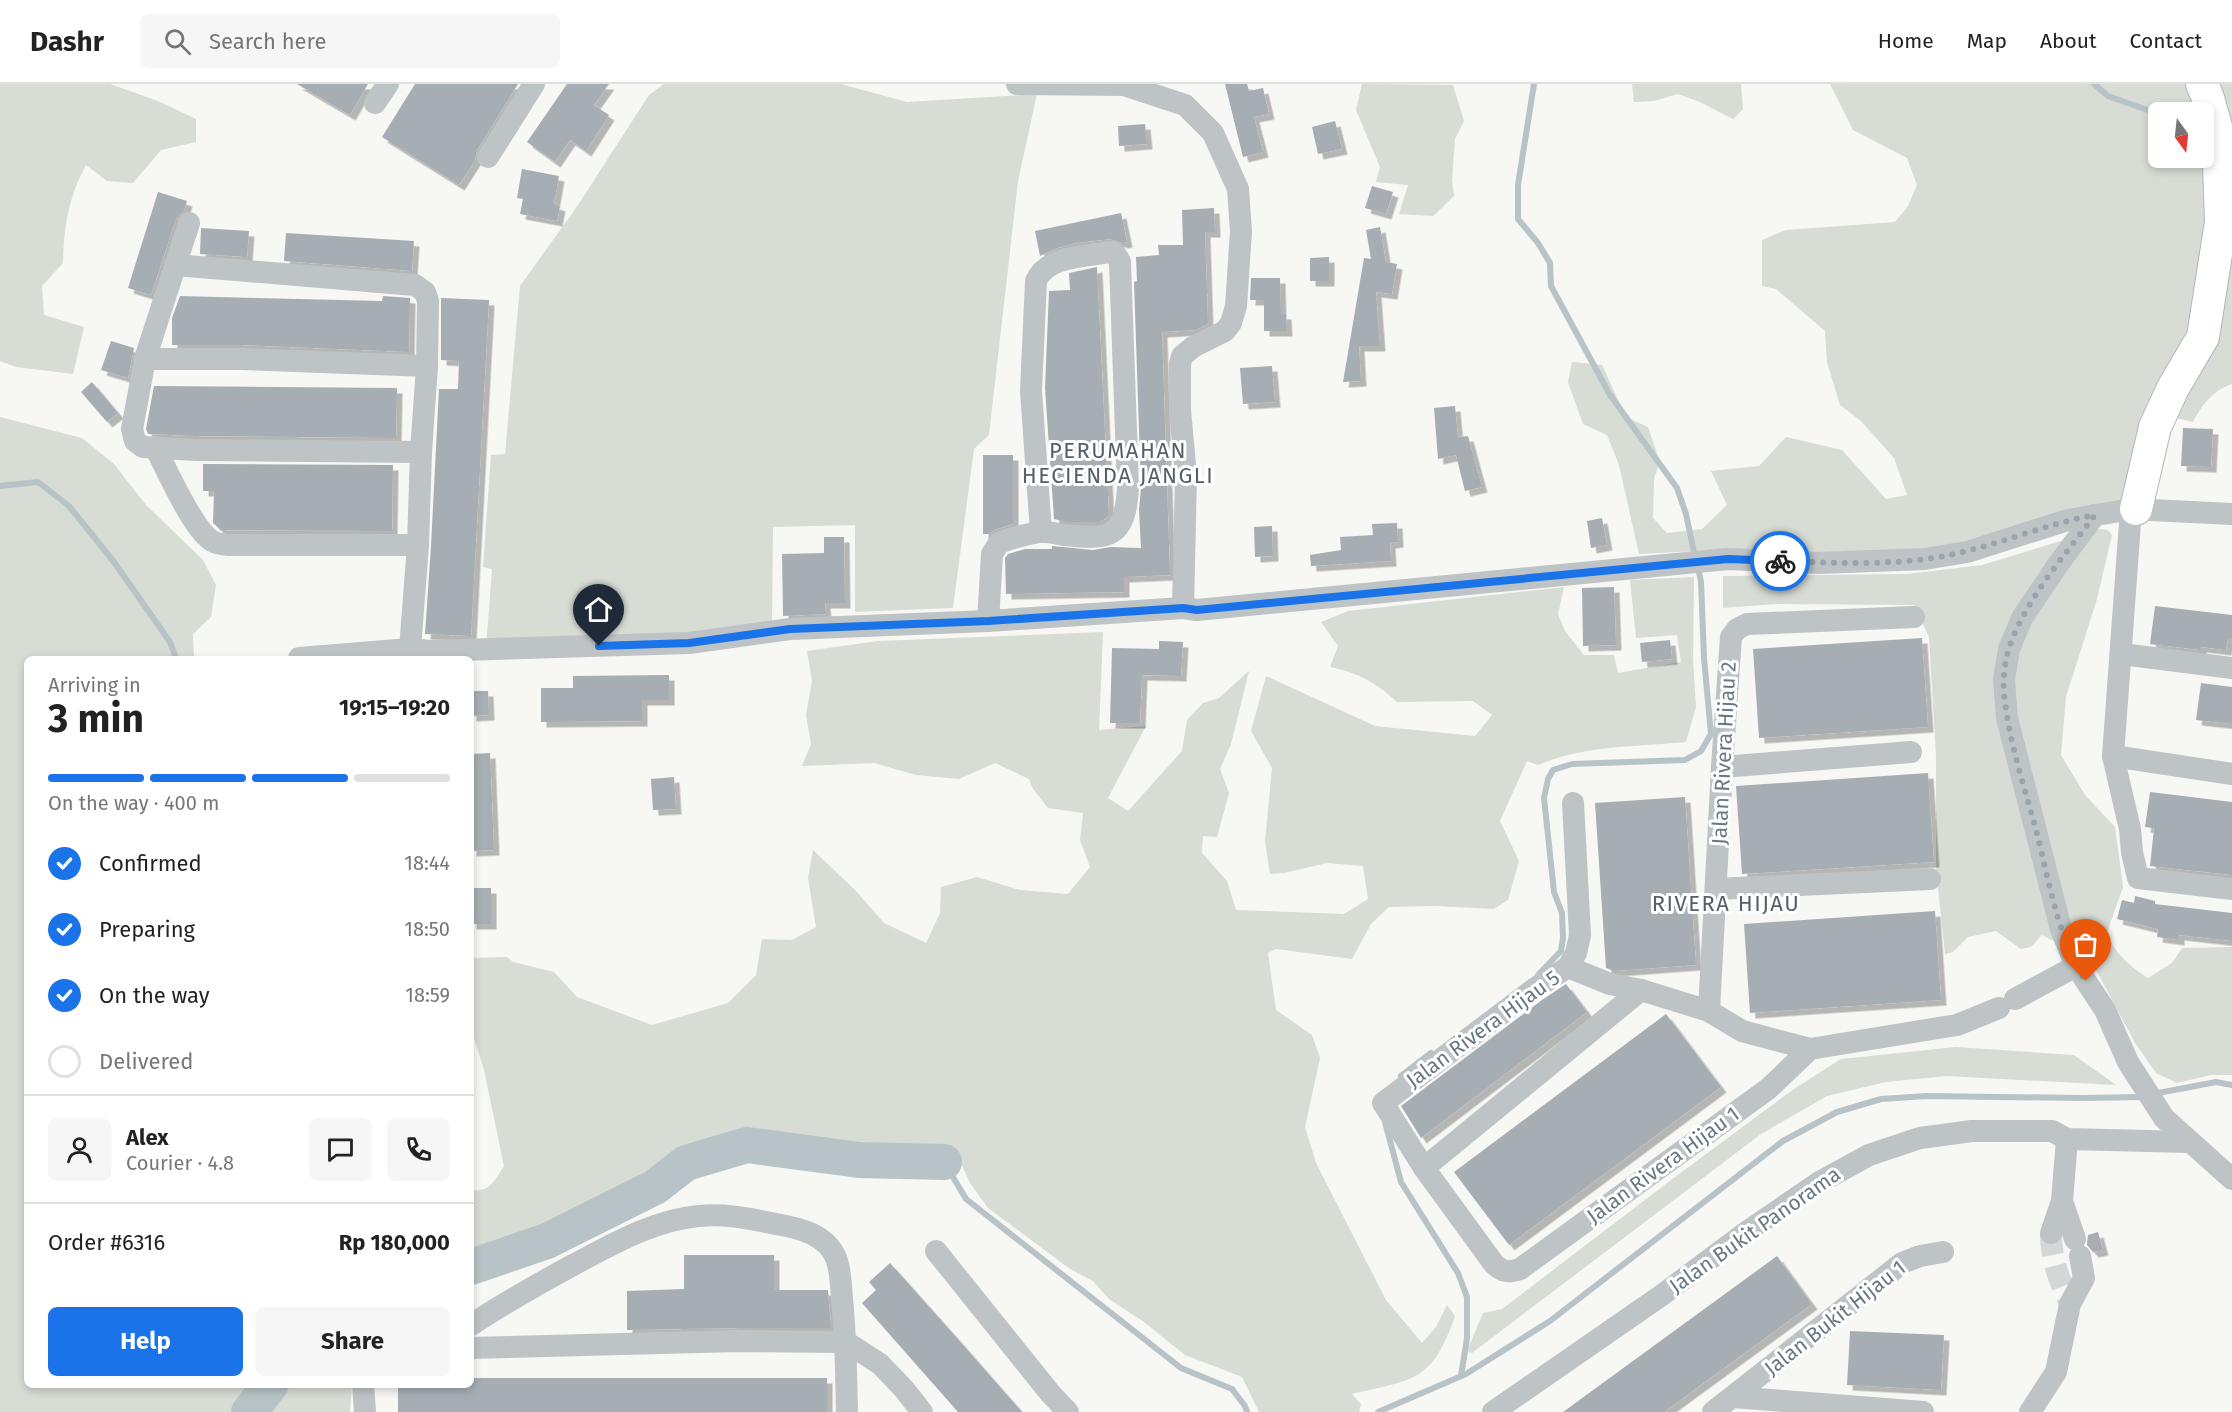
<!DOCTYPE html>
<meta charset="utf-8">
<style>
body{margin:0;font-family:"Fira Sans",sans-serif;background:#f6f6f6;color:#222;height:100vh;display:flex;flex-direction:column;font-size:22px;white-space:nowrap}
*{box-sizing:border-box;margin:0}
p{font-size:20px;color:#767676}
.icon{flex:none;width:33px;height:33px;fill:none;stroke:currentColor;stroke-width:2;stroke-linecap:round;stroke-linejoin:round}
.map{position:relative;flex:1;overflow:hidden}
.sheet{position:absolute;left:24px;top:572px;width:450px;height:732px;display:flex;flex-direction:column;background:#fff;border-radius:9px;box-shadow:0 3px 9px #0003}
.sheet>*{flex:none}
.needle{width:39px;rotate:165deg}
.fabs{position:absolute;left:2148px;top:18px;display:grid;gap:12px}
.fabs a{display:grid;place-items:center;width:66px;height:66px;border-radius:9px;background:#fff;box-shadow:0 3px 9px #0003;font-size:30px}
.pin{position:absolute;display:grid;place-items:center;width:51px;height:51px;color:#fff;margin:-62px -26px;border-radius:50% 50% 50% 0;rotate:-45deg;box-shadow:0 0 6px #0007}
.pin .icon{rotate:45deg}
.courier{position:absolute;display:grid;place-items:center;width:60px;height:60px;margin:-30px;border:4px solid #1a73e8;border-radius:50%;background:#fff;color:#222;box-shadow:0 2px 8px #0007}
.head em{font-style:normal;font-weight:700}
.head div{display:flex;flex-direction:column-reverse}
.head{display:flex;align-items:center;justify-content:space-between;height:102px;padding:0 24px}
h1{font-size:39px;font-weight:700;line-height:45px}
.bar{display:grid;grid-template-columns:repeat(4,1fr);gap:9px 6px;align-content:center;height:72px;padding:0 24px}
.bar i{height:8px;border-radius:4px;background:#e0e0e0}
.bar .on{background:#1a73e8}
.bar p{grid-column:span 4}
.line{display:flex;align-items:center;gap:15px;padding:0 24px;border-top:2px solid #e0e0e0}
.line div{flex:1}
.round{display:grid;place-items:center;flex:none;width:63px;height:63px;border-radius:9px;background:#f6f6f6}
ol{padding:0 24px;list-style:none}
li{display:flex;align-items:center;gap:18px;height:66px}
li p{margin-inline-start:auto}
li .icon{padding:6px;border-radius:50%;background:#1a73e8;color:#fff;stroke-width:4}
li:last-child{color:#767676}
li i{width:33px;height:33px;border:3px solid #e0e0e0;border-radius:50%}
.action{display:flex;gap:12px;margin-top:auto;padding:12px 24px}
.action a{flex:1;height:69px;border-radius:9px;background:#1a73e8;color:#fff;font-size:24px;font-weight:700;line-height:69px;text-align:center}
.action a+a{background:#f6f6f6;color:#222}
header{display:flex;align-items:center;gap:36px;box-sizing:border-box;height:84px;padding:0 30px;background:#fff;border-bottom:2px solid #e0e0e0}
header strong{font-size:28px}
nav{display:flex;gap:33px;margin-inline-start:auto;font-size:21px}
.search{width:420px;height:54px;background:#f6f6f6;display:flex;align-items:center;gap:15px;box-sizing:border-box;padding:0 21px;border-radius:9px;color:#767676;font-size:22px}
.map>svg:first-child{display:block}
.green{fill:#d7dcd4;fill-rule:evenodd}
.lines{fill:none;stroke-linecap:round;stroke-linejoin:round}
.stream{stroke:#b7c3c6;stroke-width:6}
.river{stroke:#b7c3c6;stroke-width:36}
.building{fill:#a6aeb3;filter:url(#shadow)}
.street-tunnel{stroke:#d3d7d8;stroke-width:22;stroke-dasharray:22 11;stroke-linecap:butt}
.secondary-casing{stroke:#b1b7bb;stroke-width:34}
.street{stroke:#bec3c6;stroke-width:22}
.secondary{stroke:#fff;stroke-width:32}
.done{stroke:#9aa4ab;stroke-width:6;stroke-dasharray:0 10.8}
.route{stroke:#1a73e8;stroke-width:8}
.labels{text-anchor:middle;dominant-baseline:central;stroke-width:6;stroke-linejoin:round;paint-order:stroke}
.street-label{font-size:21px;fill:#687883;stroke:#fff}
.neighbourhood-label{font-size:22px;letter-spacing:1.5px;fill:#556169;stroke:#fff}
</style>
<header>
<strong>Dashr</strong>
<div class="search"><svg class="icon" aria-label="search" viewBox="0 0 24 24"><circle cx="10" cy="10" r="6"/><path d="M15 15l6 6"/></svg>Search here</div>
<nav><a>Home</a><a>Map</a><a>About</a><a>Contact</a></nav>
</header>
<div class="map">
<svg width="2232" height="1328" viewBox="0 0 2232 1328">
<defs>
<filter id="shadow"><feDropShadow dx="5.5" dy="5.5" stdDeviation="0" flood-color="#0004"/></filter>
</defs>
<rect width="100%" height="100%" fill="#f7f7f4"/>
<g class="green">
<path d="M0,0H110L158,17L196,35V58L161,66L133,99L107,97L86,81C68,114 64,143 63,179L42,202L44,231L84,243L73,290L16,283L0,277Z"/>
<path d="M664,0H841L907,18L1037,10L1018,97L989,351L974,365L953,524L855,528V441L773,443L772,539L668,553L486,565L492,485L483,483L491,371L505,370L520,202L576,124L649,11Z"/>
<path d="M1362,0L1453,1L1464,37L1455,55L1452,96L1454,112L1433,132L1399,130L1408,101L1376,98L1380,83L1356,26Z"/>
<path d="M1632,0H1741L1743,25L1733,35L1700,18L1678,10L1654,17L1634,18Z"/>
<path d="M1830,0H2232V300C2213,306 2202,321 2193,338L2167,332L2142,421L1926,466L1780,469L1697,467L1639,470L1619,381L1607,351L1583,340L1568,298L1572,278L1602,281L1626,333L1648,343L1660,378L1654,394L1653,434L1667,449L1702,445L1727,421L1711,387L1759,382L1786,353L1842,366L1886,415L1907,411L1894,374L1861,337L1840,321L1827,278L1825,247L1776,205L1762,202V156L1786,146L1895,138L1908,122L1917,101L1907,74L1853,46ZM2158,28H2204V74H2158Z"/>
<path d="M0,333L82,354L114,380L146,421L203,476L216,501L211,533L193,550L194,574H27V1300L352,1301L350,1328H0Z"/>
<path d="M2100,445L2108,446L2112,451L2097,515L2066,613L2061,671L2085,711L2115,743L2123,803L2106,851C2119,872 2128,881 2148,894L2172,879L2182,864L2232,863V991H2211L2177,999L2156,989L2135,959L2086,867L2075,868L2042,851L2031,863L2021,865L1996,847L1968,853L1953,868L1945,870L1936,785V672L1929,553L1914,521L1775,520L1723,524V492L1907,490L1982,481Z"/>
<path d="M1694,493L1693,575L1696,623L1686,658C1635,663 1585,661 1538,681L1527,677L1500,737L1519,777L1508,816L1494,825L1436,822L1389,823L1371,840L1352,875L1276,865L1268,869L1276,926L1312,951L1320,974L1305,1043L1316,1079L1386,1216L1422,1259L1436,1243L1447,1221L1455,1232C1432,1298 1415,1295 1352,1310L1361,1320L1359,1328H1259L1242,1293L1185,1271L1144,1238L1109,1215L1093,1197L1070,1185L988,1124L970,1099L961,1079L948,1068L924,1066L894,1072L813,1059L783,1050L747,1052L715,1060L668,1079L656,1090L624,1109L471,1173V1093L473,1106C490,1109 496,1094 504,1082L484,986L471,944V874L507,873L513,878L554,888L577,913L652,941L728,919L756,891L762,855L792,856L816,843L808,794L813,766L856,807L884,839L926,859L940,829L941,803L977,793L1020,806L1068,810L1090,783L1080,756L1083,729L1048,724L1033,705L1029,695L995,679L959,695L916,691L874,679L802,682L811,660L806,631L812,597L807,567L878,557L1103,548L1099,646L1146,642L1108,714L1128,727L1182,667L1187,636L1203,619L1219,614L1249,587L1231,660L1220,685L1229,709L1217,753L1203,752L1202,769L1227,797L1236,826L1344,830L1368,815L1363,782L1327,779L1284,789L1270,790L1265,757L1272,684L1251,647L1266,592L1375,642L1475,652L1492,631L1473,617L1397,618C1377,599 1357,588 1330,583L1338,562L1321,538L1348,527L1564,503L1558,530L1565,547L1584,571H1614L1618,589L1681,578L1677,551L1636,554L1630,496Z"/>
<path d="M1956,963L2074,971L2116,1001L1947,992L1886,998L1827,1012L1761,1050L1472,1269L1467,1267L1483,1229L1502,1225L1675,1093L1794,1005L1841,975Z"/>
</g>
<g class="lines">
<g class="stream">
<path d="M1534,0L1518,101V135L1538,159L1550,179L1551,202L1610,311L1677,404L1686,430L1695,473"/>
<path d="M2094,0L2108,12L2153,28"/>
<path d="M0,402L38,398L69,422L114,478L170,558L176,574"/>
<path d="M1538,891L1561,867L1563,854L1562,829L1554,808L1544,714L1548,695L1553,686L1572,680L1685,676L1701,667L1711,650L1704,574L1701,498L1698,483"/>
<path d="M1401,992L1431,969"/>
<path d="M2153,1010L2216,998L2232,1001"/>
<path d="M1385,1038L1401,1098L1458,1189L1467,1213V1254L1461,1292"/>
<path d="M944,1078L966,1115L1181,1284L1232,1305L1245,1322L1247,1328"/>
<path d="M1378,1328L1466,1290L1550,1237L1783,1057L1837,1028L1881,1015L1927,1012L2082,1014L2143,1013"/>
</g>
<g class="river">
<path d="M471,1183L547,1157L655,1103L686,1079L747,1061L859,1076L944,1078"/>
<path d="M249,1328L271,1300"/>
</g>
</g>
<g class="building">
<path d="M297,0H368L350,31Z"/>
<path d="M415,0H518L477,66L475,76L459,101L382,53Z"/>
<path d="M567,0H609L594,21L609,31L586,67L570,56L555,78L527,58Z"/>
<path d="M1225,0H1247L1249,7L1263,4L1269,30L1254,33L1263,68L1243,73Z"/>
<path d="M1335,37L1342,65L1318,70L1312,43Z"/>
<path d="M1145,40L1147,60L1119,62L1118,42Z"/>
<path d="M522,85L559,92L554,120L560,122L557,137L520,130L523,115L517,114Z"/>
<path d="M1372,102L1393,108L1386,130L1365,124Z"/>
<path d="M158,108L187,117L184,127L176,135L151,211L128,204Z"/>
<path d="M1214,124L1215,148H1205L1208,240L1196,246L1162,248L1170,491L1124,493V508L1006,510L1005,474L1008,470L1025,465H1052V462L1093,466L1110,463L1141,464L1139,426L1141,404L1134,198L1137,197L1136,173L1159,171L1158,161H1183L1182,126Z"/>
<path d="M1121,129L1127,158L1123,159L1110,155L1077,159L1057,164L1040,172L1035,147Z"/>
<path d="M1380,143L1386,178L1397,180L1392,210L1376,208L1380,262H1359L1361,297L1343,298L1364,174L1371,175L1366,146Z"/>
<path d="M201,144L249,147L247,173L200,170Z"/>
<path d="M286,149L414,157L412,187L284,177Z"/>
<path d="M1329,173V197H1310V174Z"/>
<path d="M1097,183L1109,432L1100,438H1066L1054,435L1045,304L1049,207L1070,206L1069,189Z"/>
<path d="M1251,194H1280L1281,230H1286L1287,247H1264V216H1250Z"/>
<path d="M180,212L382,217L383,212L410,214L409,268L242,261H172V234Z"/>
<path d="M441,214L489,216L471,552L425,550L431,462L439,305H458L459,277L441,276Z"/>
<path d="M111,257L134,264L128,294L101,286Z"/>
<path d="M1272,282L1275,318L1243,320L1240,284Z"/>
<path d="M92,298L118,329L107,338L81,308Z"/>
<path d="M154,302L397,304L396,354L196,352L148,350L146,345Z"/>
<path d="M1455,322L1458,353L1468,352L1482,403L1465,407L1456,371L1438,375L1434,324Z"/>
<path d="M2183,344L2213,345L2211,383L2181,382Z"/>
<path d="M983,371H1013V440L994,446L989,450H983Z"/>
<path d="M203,380L393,381L392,447L221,446L213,439L214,407H203Z"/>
<path d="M1602,434L1607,461L1591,464L1587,437Z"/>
<path d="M1397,439L1398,458L1390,459L1391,477L1311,482L1310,471L1341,466L1340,453L1373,451L1372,440Z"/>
<path d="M1272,442L1273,472L1255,473L1254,443Z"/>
<path d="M824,453H844L845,519H825L826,530L783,532L782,470L824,469Z"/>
<path d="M1614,503L1616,561L1583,562L1582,504Z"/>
<path d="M2155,522L2232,531V554H2228L2226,566L2201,563V566L2150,560Z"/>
<path d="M1922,554L1928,643L1759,654L1753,565Z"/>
<path d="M1670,556L1672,575L1642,578L1640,559Z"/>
<path d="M1159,557L1183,558L1181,592L1142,591L1140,639H1110L1112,564L1159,565Z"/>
<path d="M669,591V616H642V637L541,638V604H573V592Z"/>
<path d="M2201,599L2232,603V640L2196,636Z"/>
<path d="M471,607H488L489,631L471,632Z"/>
<path d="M490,669L494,766L471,767V670Z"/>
<path d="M1928,689L1934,778L1742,790L1736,702Z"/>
<path d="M674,693L676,725L653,726L651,695Z"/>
<path d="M2150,708L2232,718V791L2150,782L2154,744L2145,743Z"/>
<path d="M1685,713L1696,881L1614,887L1606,884L1595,719Z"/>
<rect x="471" y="804" width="20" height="36"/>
<path d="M2135,812L2155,817V820L2232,829V857L2179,851V856L2157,853L2158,845L2117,835L2122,816L2134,819Z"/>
<path d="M1935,827L1941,916L1750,929L1744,840Z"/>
<path d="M1566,900L1587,928L1421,1054L1401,1022L1542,916Z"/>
<path d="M1666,930L1721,1003L1509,1161L1454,1088Z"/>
<path d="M2098,1148L2103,1166L2093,1168L2087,1161L2088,1151Z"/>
<path d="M684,1171H774V1206H828L831,1244H738L627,1246V1207L684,1205Z"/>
<path d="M1777,1172L1812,1220L1746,1268L1664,1328H1563Z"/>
<path d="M890,1179L957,1254L1022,1328H958L862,1219L876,1206L869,1198Z"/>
<path d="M1850,1247L1944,1251L1941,1306L1847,1301Z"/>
<path d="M471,1294H827V1328H398V1300H471Z"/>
</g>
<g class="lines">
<path class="street-tunnel" d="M2051,1149C2051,1177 2059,1194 2070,1220"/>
<defs>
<path id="secondary" d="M2136,425L2155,343L2173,304L2203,253L2221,138L2218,50L2208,14L2202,0"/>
</defs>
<use href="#secondary" class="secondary-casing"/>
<g class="street">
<path d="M1017,0L1124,1L1185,21L1213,49L1238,105L1241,147L1236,222L1231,239L1225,247L1193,263L1182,272L1180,280V326L1186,392L1183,524"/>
<path d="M375,19L388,0"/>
<path d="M488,73L534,0"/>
<path d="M189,139L145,275H242L427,282"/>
<path d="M175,181L415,201L425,208L428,217L427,282L421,368L418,461L410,565"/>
<path d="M145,275L132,345L135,357L143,363L196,366L421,368"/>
<path d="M155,363C166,384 194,449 214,458C218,460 223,460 228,461H418"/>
<path d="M2131,425L2113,672L2130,745L2132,768L2138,794L2232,805"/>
<path d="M2095,431L2059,479L2022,534L2009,565L2004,596L2007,634L2061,845L2076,882L2105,926L2128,978L2164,1034L2232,1095"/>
<path d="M988,537L992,470L999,459C1012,454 1027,450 1040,448C1048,447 1057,450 1064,451C1110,456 1125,454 1128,404L1120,178C1118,174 1116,169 1111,168C1106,168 1100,170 1096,170C1076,173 1045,175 1036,197L1031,307L1041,448"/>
<path d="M2122,570L2232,584"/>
<path d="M299,574L410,565L430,567L689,559L790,545L988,537L1183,524L1197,526L1728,475L1820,479L1925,475L1967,468L2068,436L2131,425L2232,430"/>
<path d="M2113,672L2232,690"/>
<path d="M1722,683L1911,668"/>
<path d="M1573,719L1580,851L1576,869L1568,883L1534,905L1383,1019L1424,1084L1494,1180C1503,1188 1508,1189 1520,1185L1768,1005L1810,965L1957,941L1999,924"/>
<path d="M1716,805L1930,795"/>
<path d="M1568,883L1610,900L1641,906L1709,927L1742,947L1810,965"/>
<path d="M2015,915L2076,882"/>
<path d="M1709,927L1722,683L1731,553L1737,545L1747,540L1914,533"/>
<path d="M1424,1084L1641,906"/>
<path d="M2062,1117L2075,1155"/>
<path d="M2051,1149L2062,1117L2067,1055"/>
<path d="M936,1167L1050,1309L1068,1328"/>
<path d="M471,1241C504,1219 538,1200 573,1181C613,1160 654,1136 699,1132C725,1129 751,1135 776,1140C799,1144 826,1150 836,1174C841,1187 841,1202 842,1215C846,1253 846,1290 847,1328"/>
<path d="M471,1264L738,1257L846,1258L880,1280L904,1305L922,1328"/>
<path d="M363,1300L365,1328"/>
<path d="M1733,1313L1923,1328"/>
<path d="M1493,1328L1662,1211L1745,1149L1818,1099L1869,1071L1920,1054L1972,1047H2052L2067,1055L2189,1058"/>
<path d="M1713,1328L1902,1179L1920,1172L1943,1168"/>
<path d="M2030,1328L2056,1288L2070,1220L2084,1194L2080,1172"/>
</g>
<use href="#secondary" class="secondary"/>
</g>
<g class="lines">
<path class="done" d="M1780,477C1841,479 1907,483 1967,467C2010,456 2051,439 2095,431C2065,471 2025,516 2009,564C2004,581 2002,601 2005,618C2010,660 2024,702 2035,742C2049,794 2056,851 2086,897"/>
<path class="route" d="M599,562L689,559L790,545L988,537L1183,524L1197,526L1728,475L1780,477"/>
</g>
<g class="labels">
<g class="street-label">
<text transform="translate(1724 669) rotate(-87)">Jalan Rivera Hijau 2</text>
<text transform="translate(1483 945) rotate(-36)">Jalan Rivera Hijau 5</text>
<text transform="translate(1663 1081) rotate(-36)">Jalan Rivera Hijau 1</text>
<text transform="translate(1755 1146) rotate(-35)">Jalan Bukit Panorama</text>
<text transform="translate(1835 1234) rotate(-38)">Jalan Bukit Hijau 1</text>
</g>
<g class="neighbourhood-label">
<text x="1118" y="366">PERUMAHAN<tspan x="1118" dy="25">HECIENDA JANGLI</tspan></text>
<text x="1726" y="819">RIVERA HIJAU</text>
</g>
</g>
</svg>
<div class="fabs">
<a><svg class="needle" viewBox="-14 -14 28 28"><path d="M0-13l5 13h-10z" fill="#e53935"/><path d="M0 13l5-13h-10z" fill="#767676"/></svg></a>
</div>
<div class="pin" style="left:2086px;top:897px;background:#ea580c"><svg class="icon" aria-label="bag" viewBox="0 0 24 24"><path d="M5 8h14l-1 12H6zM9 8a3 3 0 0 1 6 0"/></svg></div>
<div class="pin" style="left:599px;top:562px;background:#1f2937"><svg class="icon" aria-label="home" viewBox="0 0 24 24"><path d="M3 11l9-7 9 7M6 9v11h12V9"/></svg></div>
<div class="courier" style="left:1780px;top:477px"><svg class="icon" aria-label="bike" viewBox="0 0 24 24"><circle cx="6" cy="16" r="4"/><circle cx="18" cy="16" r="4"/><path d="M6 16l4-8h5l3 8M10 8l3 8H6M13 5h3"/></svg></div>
<section class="sheet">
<div class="head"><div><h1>3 min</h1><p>Arriving in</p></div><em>19:15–19:20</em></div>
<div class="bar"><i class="on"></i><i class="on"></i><i class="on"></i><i></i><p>On the way · 400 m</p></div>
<ol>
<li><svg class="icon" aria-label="check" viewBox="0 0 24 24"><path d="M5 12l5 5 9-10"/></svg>Confirmed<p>18:44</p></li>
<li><svg class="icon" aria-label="check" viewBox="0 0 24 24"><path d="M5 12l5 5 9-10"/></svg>Preparing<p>18:50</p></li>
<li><svg class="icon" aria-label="check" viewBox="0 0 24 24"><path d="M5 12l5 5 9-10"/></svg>On the way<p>18:59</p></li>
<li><i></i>Delivered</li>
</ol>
<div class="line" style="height:108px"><a class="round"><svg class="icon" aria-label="person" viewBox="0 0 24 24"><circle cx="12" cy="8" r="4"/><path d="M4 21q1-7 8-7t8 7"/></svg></a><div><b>Alex</b><p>Courier · 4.8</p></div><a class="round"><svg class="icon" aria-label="chat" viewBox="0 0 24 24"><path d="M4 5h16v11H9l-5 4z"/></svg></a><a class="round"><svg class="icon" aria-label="phone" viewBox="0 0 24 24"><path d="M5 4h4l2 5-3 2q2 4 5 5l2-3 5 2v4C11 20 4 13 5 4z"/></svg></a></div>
<div class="line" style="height:78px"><div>Order #6316</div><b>Rp 180,000</b></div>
<div class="action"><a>Help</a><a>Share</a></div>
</section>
</div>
